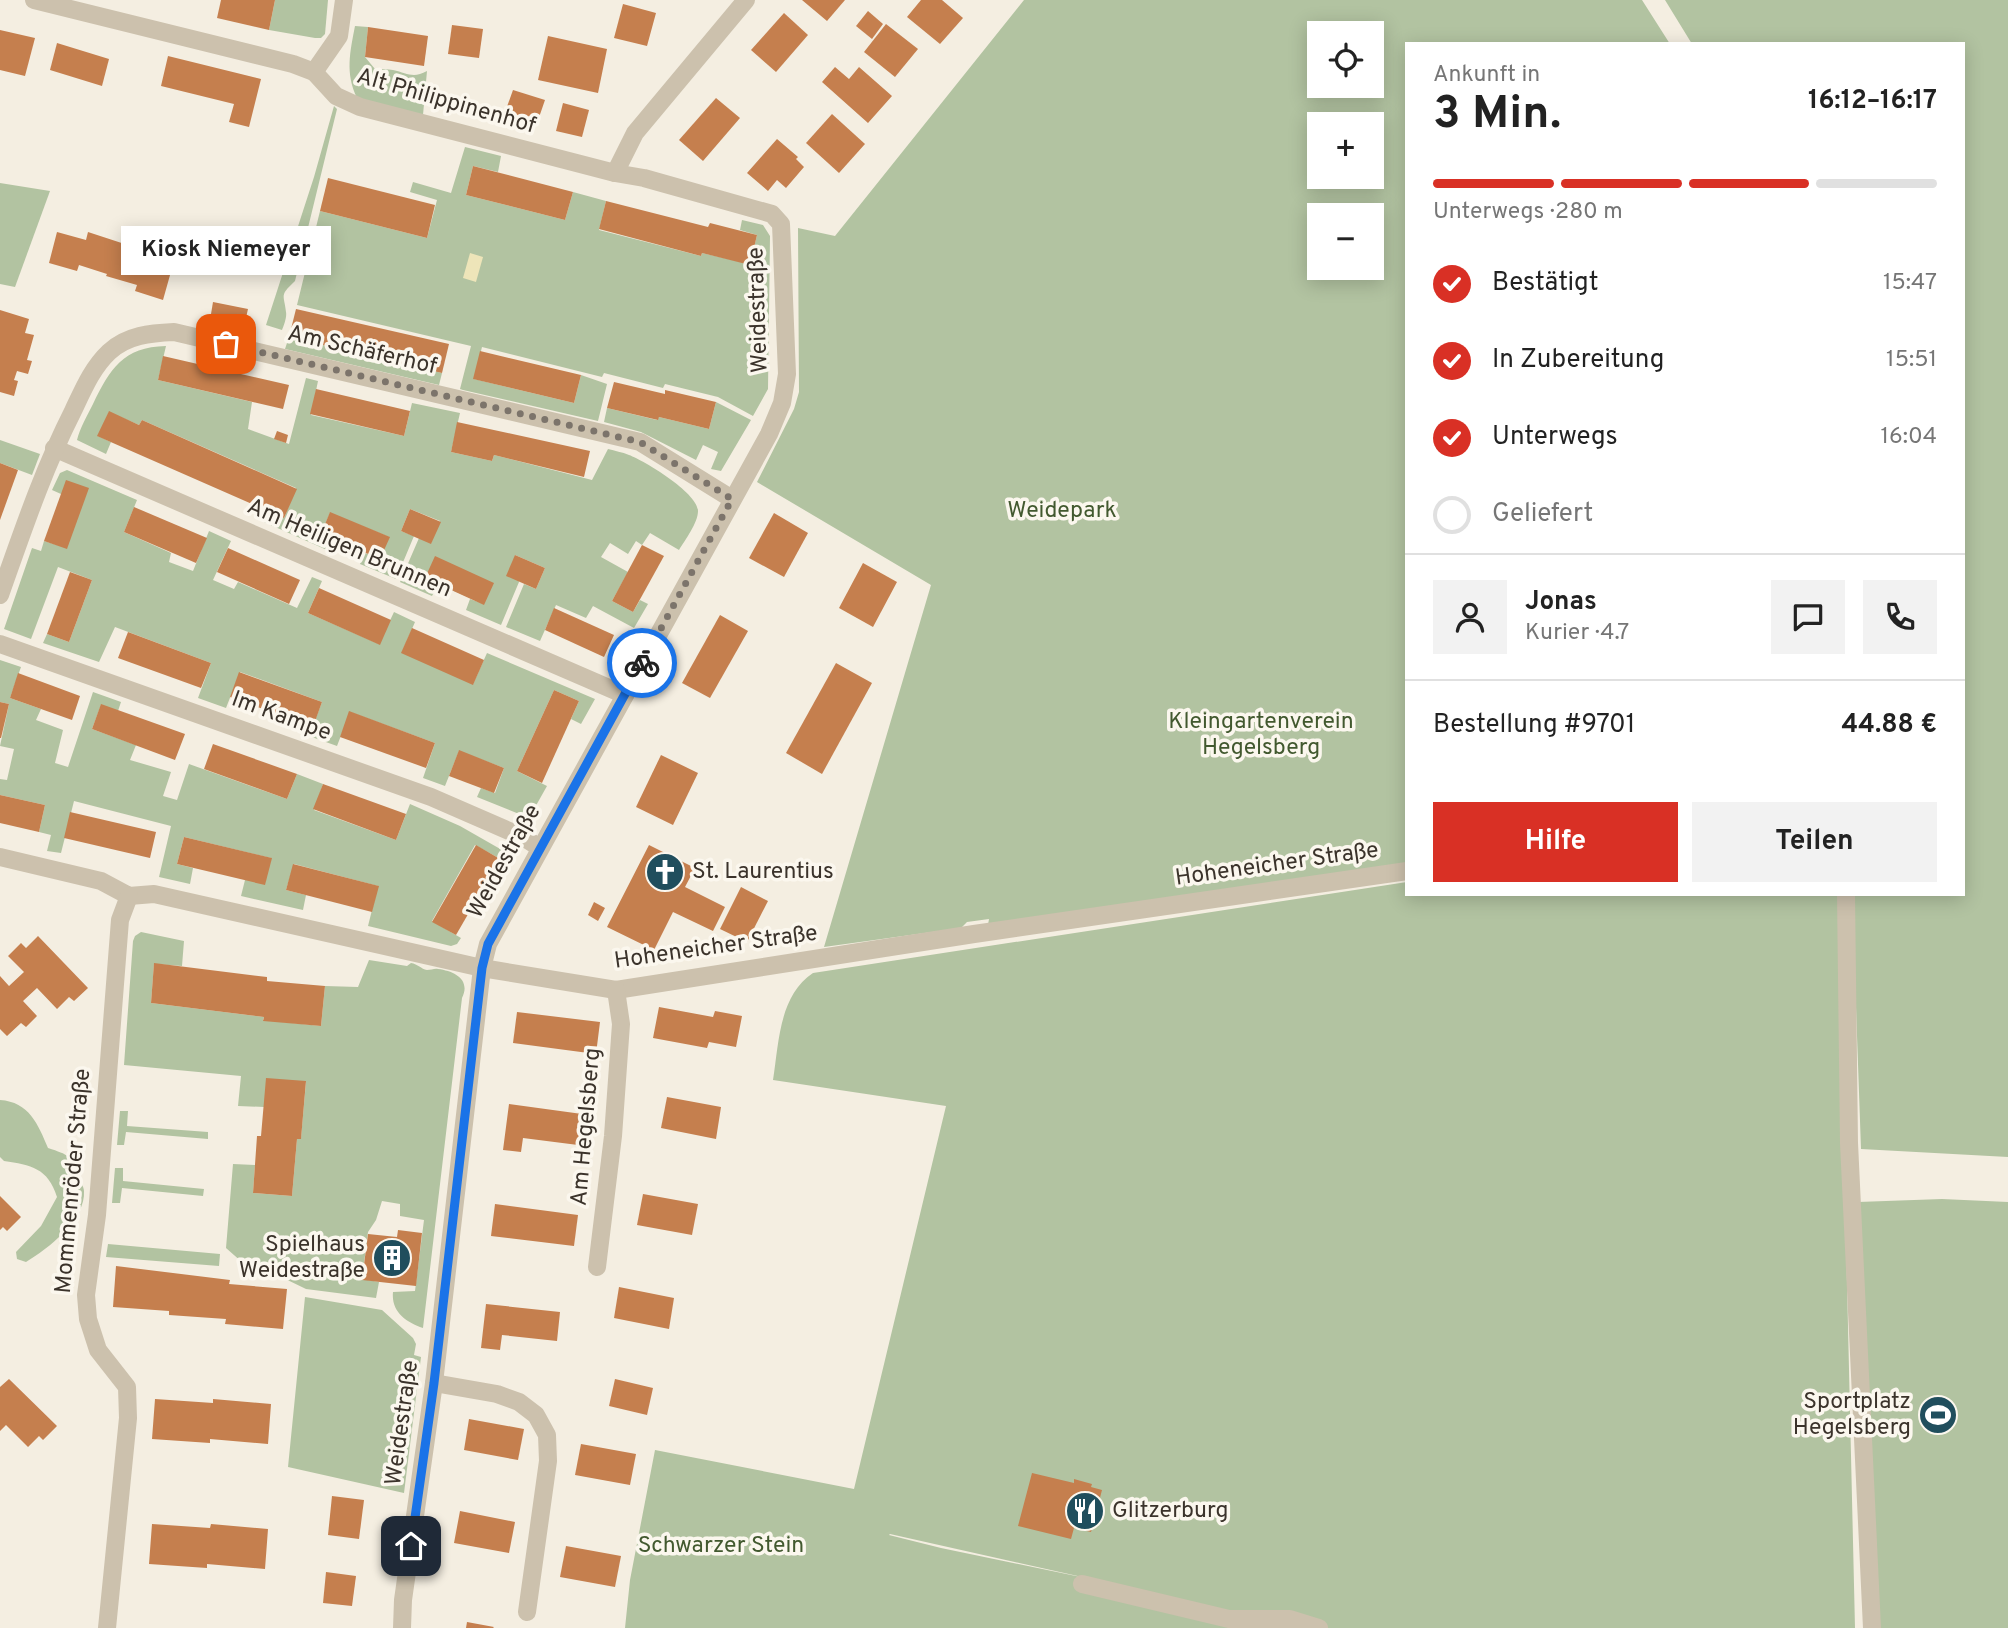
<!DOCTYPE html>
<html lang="de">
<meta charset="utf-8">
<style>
body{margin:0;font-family:Overpass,sans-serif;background:#f2f2f2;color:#222;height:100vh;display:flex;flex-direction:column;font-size:26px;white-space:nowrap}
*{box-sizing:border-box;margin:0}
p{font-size:23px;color:#767676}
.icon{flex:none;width:38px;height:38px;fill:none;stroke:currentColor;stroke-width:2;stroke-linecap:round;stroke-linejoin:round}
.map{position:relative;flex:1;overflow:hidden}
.side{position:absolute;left:1405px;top:42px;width:560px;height:854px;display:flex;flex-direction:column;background:#fff;border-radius:0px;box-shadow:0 4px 18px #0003}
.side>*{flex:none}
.buttons{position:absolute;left:1307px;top:21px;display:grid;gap:14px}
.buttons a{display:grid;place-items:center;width:77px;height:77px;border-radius:0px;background:#fff;box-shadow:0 4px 18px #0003;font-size:35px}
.pin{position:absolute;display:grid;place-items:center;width:60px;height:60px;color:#fff;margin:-30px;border-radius:14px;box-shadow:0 4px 10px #0006}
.courier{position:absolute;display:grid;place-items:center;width:70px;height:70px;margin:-35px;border:5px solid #1a73e8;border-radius:50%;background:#fff;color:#222;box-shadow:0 2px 9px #0007}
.bubble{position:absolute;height:49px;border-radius:0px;background:#fff;box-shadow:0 4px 18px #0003;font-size:23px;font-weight:700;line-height:49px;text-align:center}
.headline em{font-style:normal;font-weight:700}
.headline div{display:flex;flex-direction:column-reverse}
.headline{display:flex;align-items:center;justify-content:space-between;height:119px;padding:0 28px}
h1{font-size:46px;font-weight:700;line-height:52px}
.bar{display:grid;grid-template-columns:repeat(4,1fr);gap:10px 7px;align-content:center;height:84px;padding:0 28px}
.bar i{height:9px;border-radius:5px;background:#e0e0e0}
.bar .current{background:#d93025}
.bar p{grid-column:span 4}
.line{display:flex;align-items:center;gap:18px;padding:0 28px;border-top:2px solid #e0e0e0}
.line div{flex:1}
.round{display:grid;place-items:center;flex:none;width:74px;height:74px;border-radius:0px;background:#f2f2f2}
ol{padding:0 28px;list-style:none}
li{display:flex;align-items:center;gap:21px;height:77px}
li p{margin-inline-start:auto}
li .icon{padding:7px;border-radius:50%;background:#d93025;color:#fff;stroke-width:4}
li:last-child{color:#767676}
li i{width:38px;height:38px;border:4px solid #e0e0e0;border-radius:50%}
.action{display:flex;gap:14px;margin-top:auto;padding:14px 28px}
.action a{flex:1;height:80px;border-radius:0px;background:#d93025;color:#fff;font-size:28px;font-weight:700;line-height:80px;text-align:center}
.action a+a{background:#f2f2f2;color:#222}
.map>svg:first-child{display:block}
.green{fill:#b2c3a1;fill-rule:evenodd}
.sand{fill:#eee5b9}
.building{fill:#c57f4e}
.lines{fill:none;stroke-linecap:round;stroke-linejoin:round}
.minor{stroke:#ccc1ad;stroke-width:18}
.done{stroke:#7c746b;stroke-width:7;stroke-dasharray:0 12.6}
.route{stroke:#1a73e8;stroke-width:9}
.labels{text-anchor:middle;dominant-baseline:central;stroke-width:7;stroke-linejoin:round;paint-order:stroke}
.street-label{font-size:23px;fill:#3b332b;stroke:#fbf7ee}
.park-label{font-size:23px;fill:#42592f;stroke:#fbf7ee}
.poi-label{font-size:23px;fill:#3b332b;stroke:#fbf7ee;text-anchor:start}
</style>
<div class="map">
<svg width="2008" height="1628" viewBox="0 0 2008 1628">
<rect width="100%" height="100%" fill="#f4eee1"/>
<g class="green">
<path d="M275,0H328L325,34L321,38H315L269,30Z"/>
<path d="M1024,0H1642L1670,44H1407V863L988,925L989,919L967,922L961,928L824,947L931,585L757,482L794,409L799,392L798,228L835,236ZM1320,33H1372V86H1320ZM1320,124H1372V177H1320ZM1320,215H1372V268H1320Z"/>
<path d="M1665,0H2008V1157L1861,1149L1852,894H1964V44H1692Z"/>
<path d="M355,26L368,27L365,57L375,69C381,69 388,69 393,70C407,73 413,79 427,71L423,115L357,98C345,73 350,52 355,26Z"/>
<path d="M334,106L337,109L295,281C279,296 284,294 286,312C287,317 284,325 282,330L266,325L314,177Z"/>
<path d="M465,147L501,156L498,172L473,166L466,195L565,220L573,192L606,201L599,230L701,256L702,253L750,264L757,235L740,230L742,220L763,225L770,236L768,389L753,416L718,397L665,384L663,388L604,373L602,377L482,347L474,379L574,403L581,375L607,384L598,421L463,390L460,389L471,346L297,305L320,211L427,238L437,200L410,192L413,182L451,193Z"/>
<path d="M0,183L50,191L15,287L0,284Z"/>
<path d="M289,337L442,373L439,385L285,349Z"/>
<path d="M166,346L158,380L252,402L248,429L289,444L306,378L318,381L311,415L404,436L412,403L460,413L451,452L492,461L494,455L592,480L608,449C615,451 622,452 629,455C645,461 698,493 698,511C698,523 685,540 679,550L650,533L642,545L636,541L628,554L610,543L601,557L628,572L612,601L633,612L640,600L648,604L634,628L593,606L586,618L556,605L540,641L506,627L524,584L536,589L545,568L515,555L519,582L501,625L466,610L470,599L484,604L438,584L432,596L400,582L419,538L431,543L440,521L410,509L401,531L414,536L396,579L360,564L365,553L380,558L389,537L330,513L321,534L332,539L327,550L264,522L268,511L284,518L296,488L142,420L139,425L109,412L98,436L111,442L106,454L77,440C80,428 87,416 93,404C110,369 123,347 166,346Z"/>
<path d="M716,402L751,420L721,471L711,469L718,452L703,445L696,460L641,432L604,422L607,408L657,420L659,417L709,429Z"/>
<path d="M0,440L40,454L32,475L0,463Z"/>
<path d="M67,470L137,500L124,532L171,553L169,562L193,571L209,531L231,541L213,580L234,589L238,582L297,608L312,577L322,581L308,613L379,644L394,612L415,622L402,652L473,684L487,653L595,699L581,724L571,719L579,701L554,690L517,771L547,786L529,818L477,797L481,788L495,793L504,768L459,751L445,786L423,778L435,743L350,712L337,746L309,736L322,702L240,672L226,708L198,698L211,663L115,627L99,662L43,643L47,634L69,642L92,580L58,567L31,639L4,629L32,548L41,551L44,541L67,548L61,494L52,490L60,473Z"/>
<path d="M0,660L21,667L10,698L41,709L36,720L63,730L55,763L68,767L93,692L121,702L118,711L101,705L92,729L136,745L130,760L171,772L163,796L177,800L189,764L287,799L297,774L323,784L314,810L396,840L410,804L460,826L509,854L504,861L475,845L432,921L461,938L457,944L451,946L368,926L378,886L294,864L286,890L306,895L303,910L241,896L245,880L271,858L184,837L177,864L193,868L190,884L159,877L171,826L74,801L61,853L47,851L51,835L39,832L45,805L0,795V779L7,780L14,749L0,746L9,704L0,702Z"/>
<path d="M1407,882V894H1838L1855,1628H625L630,1580L655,1450L854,1489L946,1106L773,1080C779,1042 779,996 813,973ZM889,1535L890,1534L1100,1581L941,1548Z"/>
<path d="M141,932L184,941L182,966L154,964L151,1003L264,1017L263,1020L321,1026L325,986L358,987L369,960L407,966L411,963C418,964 421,969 427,970C431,970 435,968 438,969C455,971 471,980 462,998L423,1328C406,1322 391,1312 393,1292L415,1291L424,1220L400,1216V1204L382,1201L376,1220L368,1232L362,1279L379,1282L376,1298L306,1289L271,1272L243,1263L226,1248L233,1164L255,1165L253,1193L292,1196L297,1139L301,1138L306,1082L264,1107L238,1106L241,1076L124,1065L133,941L135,936Z"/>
<path d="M0,1100C29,1102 38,1124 48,1148C69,1155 71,1155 78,1176C79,1181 84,1186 84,1191C86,1219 48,1249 26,1262L17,1259L16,1252L41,1226L57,1197C48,1168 31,1165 4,1161L0,1157Z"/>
<path d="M120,1111H128L127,1126L208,1132V1139L126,1132L124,1145H117Z"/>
<path d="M115,1168H123V1181L204,1189L203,1196L122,1188L120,1203H112Z"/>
<path d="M1942,1199L2008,1202V1628H1878L1858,1202Z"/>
<path d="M108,1244L220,1254L219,1266L106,1257Z"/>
<path d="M305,1297L382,1310L413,1338L416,1344L414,1355L421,1357L404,1493L288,1467Z"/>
</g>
<path class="sand" d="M470,253L483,257L476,282L463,278Z"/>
<g class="building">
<path d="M221,0H275L269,30L217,18Z"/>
<path d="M802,0H845L827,21Z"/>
<path d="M921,0H942L963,18L940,44L907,17Z"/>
<path d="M623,4L656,13L647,46L614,38Z"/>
<path d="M868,11L883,24L872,39L856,26Z"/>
<path d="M784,13L808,35L776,72L751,50Z"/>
<path d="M886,24L918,49L895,77L864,52Z"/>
<path d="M452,25L483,29L479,58L448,54Z"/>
<path d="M368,27L428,36L424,66L365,57Z"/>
<path d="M0,30L35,38L25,76L0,70Z"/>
<path d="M548,36L607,49L598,93L538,80Z"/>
<path d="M57,43L109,59L102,86L50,70Z"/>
<path d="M168,56L261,79L249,127L229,122L234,104L161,86Z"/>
<path d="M835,67L849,79L859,67L892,96L868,123L822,82Z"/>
<path d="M513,90L545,100L536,126L504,115Z"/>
<path d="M716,98L740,118L703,161L679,140Z"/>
<path d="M563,103L589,110L582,137L556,131Z"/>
<path d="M832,114L865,144L839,173L806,143Z"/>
<path d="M777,139L798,157L796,159L804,167L786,188L777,180L768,191L747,173Z"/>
<path d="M473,166L573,192L565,220L466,195Z"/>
<path d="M328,178L435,205L427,238L320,211Z"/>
<path d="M606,201L708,227L710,223L757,235L750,265L702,253L701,256L599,229Z"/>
<path d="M57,232L86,240L88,232L146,251L144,260L172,268L163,300L135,291L137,285L106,276L107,274L79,265L77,271L49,263Z"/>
<path d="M213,302L248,309L245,322L211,314Z"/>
<path d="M296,309L449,344L442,373L289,337Z"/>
<path d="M0,310L29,319L25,333L34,335L27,360L32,361L28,374L17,371L14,380L18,381L14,396L0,392Z"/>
<path d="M480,351L581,375L574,403L473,379Z"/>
<path d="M163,356L289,385L283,409L158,380Z"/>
<path d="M614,382L665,394V390L716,402L709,429L659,417L658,420L607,408Z"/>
<path d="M316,389L410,411L404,436L310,414Z"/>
<path d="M109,411L139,425L142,420L297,489L284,518L97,436Z"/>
<path d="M457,422L590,451L584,477L494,455L492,461L451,452Z"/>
<path d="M277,431L288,435L286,443L274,439Z"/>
<path d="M0,463L18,470L0,520Z"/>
<path d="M66,480L89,488L67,549L44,541Z"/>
<path d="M134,507L207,538L196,563L124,532Z"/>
<path d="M410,509L441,522L431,544L401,531Z"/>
<path d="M330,512L390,537L380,559L321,534Z"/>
<path d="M774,513L808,533L784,577L749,558Z"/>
<path d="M642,545L664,556L633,612L612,601Z"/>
<path d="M228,548L300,580L289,604L217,572Z"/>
<path d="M515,555L545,568L536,589L506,576Z"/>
<path d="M435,556L494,583L484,605L425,578Z"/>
<path d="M863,563L897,582L873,627L839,608Z"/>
<path d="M70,572L92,580L69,642L47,634Z"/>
<path d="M319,588L391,620L380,645L308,613Z"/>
<path d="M554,608L614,635L604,657L545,630Z"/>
<path d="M720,615L748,631L710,698L682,683Z"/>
<path d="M412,628L484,660L473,685L401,653Z"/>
<path d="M128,632L211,663L201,688L118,658Z"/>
<path d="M836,663L872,683L822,774L786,753Z"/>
<path d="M239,672L322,702L313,727L230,697Z"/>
<path d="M18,673L80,696L72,720L10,698Z"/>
<path d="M554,690L579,701L542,783L517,771Z"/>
<path d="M0,702L9,704L1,738H0Z"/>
<path d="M101,704L185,734L175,760L92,729Z"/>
<path d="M349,711L435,743L426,768L340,737Z"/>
<path d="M213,744L297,774L287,799L204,769Z"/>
<path d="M459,750L504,768L494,793L449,776Z"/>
<path d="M661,755L698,773L673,825L636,807Z"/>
<path d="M323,784L406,814L396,840L313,809Z"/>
<path d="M0,795L45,805L39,832L0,823Z"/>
<path d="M70,812L156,832L150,858L64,838Z"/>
<path d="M184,837L272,858L265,885L177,864Z"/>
<path d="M476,845L500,859L456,935L432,922Z"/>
<path d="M649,845L695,868L685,887L725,907L713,931L673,912L654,950L607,927Z"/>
<path d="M293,864L379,886L372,912L286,890Z"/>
<path d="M741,887L768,901L747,942L720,929Z"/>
<path d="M594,902L605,908L598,921L588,915Z"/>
<path d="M38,936L88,988L74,1001L69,997L57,1009L37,988L23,1001L37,1016L26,1027L21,1023L7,1036L0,1029V976L9,986L24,972L8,956L21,943L26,948Z"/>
<path d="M154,963L267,977V981L325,986L321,1026L263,1021L264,1017L151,1003Z"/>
<path d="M659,1007L713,1017L715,1011L742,1016L736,1047L709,1042L707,1048L653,1038Z"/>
<path d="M517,1012L600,1022L596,1054L513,1043Z"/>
<path d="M266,1078L306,1081L301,1139H297L292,1196L253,1193L257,1136H261Z"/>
<path d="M667,1097L721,1107L716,1139L661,1128Z"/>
<path d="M509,1104L582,1114L578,1145L523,1138L521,1152L503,1150Z"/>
<path d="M643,1194L698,1204L692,1235L637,1225Z"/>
<path d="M0,1196L21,1217L7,1231L3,1227L0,1230Z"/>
<path d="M495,1204L578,1215L574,1246L491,1236Z"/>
<path d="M398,1230L422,1233L416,1286L362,1280L368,1234L397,1237Z"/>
<path d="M116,1266L230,1280L229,1284L287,1289L283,1329L225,1324L226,1319L169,1315V1311L113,1307Z"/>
<path d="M619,1287L674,1298L669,1329L614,1318Z"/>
<path d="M486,1304L560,1312L557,1341L502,1335L500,1350L481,1348Z"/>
<path d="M9,1379L57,1426L43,1440L39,1436L28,1447L6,1425L0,1431V1387Z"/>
<path d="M615,1379L653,1388L647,1415L609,1406Z"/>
<path d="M155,1399L213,1403V1399L271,1404L268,1444L210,1439V1443L152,1439Z"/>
<path d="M469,1419L524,1429L518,1460L464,1450Z"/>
<path d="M581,1444L636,1454L630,1485L575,1475Z"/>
<path d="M1032,1473L1074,1483V1479L1092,1484L1091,1487L1102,1490L1091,1532L1074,1528L1071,1539L1018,1526Z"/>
<path d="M332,1496L364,1500L359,1539L328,1535Z"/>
<path d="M460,1511L515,1522L509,1553L454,1543Z"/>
<path d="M152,1524L210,1528L211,1524L268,1529L265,1569L207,1564V1568L149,1564Z"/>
<path d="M566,1546L621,1556L615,1587L560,1577Z"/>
<path d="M326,1572L356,1576L352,1606L323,1603Z"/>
<path d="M467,1622L494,1627L493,1628H466Z"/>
</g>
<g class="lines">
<g class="minor">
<path d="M34,0L293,64L314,72L336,96L360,107L615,173L644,178L772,214L781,224L787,374L782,403L769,434L488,944L482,968L434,1383L403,1600L402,1628"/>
<path d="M314,72L339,36L344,0"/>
<path d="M615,173L635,133L746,0"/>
<path d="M54,448L625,695"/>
<path d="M0,595C22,533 43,470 73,411C83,390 92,368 109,352C127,335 151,333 174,332L640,442L732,499"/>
<path d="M0,644L431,797L523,837L540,848"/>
<path d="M0,857L101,881L129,896L154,894L482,968L616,990L974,934L1407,871"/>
<path d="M1846,894L1849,1143L1872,1628"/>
<path d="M597,1267L613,1136L621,1024L616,990"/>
<path d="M434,1383L497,1394L519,1402L536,1415L547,1435L548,1461L527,1612"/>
<path d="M1082,1584L1229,1619H1290L1319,1628"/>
<path d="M107,1628L128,1418L127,1387L98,1350L88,1319L86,1295L97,1215L120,920L129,896"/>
</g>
</g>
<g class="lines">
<path class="done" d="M226,344L640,442L732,499L642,663"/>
<path class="route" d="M411,1546L434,1383L482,968L488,944L642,663"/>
</g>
<defs>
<symbol id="church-disc" viewBox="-11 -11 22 22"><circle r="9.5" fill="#204e5d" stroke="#fbf7ee"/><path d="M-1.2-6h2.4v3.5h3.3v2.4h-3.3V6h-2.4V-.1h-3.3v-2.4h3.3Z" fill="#fff"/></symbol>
<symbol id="building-disc" viewBox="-11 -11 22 22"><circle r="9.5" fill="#204e5d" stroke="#fbf7ee"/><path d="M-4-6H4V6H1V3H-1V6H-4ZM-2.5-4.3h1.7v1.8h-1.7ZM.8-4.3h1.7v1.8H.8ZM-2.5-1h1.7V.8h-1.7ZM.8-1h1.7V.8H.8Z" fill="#fff"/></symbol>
<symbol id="stadium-disc" viewBox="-11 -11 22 22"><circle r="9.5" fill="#204e5d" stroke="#fbf7ee"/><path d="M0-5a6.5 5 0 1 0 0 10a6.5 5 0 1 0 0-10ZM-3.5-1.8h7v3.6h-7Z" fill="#fff"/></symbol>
<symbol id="restaurant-disc" viewBox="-11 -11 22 22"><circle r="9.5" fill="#204e5d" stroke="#fbf7ee"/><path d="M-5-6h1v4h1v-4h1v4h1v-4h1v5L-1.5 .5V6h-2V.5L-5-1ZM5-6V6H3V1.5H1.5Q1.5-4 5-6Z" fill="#fff"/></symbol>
</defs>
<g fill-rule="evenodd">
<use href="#church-disc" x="643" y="850" width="44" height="44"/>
<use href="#building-disc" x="370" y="1236" width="44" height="44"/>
<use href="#stadium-disc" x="1916" y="1393" width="44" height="44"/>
<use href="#restaurant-disc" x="1063" y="1489" width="44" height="44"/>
</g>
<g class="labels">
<g class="street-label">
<text transform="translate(446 102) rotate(16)">Alt Philippinenhof</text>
<text transform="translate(759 310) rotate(-92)">Weidestraße</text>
<text transform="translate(362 351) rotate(13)">Am Schäferhof</text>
<text transform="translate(349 549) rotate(23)">Am Heiligen Brunnen</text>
<text transform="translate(281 717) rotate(20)">Im Kampe</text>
<text transform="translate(505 862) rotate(-61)">Weidestraße</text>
<text transform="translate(1277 865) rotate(-8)">Hoheneicher Straße</text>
<text transform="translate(716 948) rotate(-8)">Hoheneicher Straße</text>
<text transform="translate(587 1127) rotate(-85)">Am Hegelsberg</text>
<text transform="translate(74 1181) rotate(-85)">Mommenröder Straße</text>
<text transform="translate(403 1423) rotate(-82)">Weidestraße</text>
</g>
<g class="park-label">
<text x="1062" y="511">Weidepark</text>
<text x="1261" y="722">Kleingartenverein<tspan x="1261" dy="26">Hegelsberg</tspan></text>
<text x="721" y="1546">Schwarzer Stein</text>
</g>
<g class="poi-label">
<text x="692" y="872">St. Laurentius</text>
<text x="365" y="1245" text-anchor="end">Spielhaus<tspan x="365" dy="26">Weidestraße</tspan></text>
<text x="1911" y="1402" text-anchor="end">Sportplatz<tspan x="1911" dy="26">Hegelsberg</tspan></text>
<text x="1112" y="1511">Glitzerburg</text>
</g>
</g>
</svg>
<div class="buttons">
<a><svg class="icon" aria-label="locate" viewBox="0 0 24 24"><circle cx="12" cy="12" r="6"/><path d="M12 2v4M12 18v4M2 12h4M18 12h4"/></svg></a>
<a>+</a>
<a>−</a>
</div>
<div class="pin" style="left:226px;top:344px;background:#ea580c"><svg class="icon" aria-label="bag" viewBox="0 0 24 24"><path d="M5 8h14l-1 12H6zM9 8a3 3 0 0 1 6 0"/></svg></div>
<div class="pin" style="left:411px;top:1546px;background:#1f2937"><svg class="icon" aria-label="home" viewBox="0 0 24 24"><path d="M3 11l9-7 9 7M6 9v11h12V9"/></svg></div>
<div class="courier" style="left:642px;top:663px"><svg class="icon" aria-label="bike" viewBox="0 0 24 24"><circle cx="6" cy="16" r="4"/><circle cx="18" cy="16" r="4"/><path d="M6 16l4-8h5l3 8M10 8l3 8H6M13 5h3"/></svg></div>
<div class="bubble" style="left:121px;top:226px;width:210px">Kiosk Niemeyer</div>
<section class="side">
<div class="headline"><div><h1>3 Min.</h1><p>Ankunft in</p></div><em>16:12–16:17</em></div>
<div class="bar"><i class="current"></i><i class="current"></i><i class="current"></i><i></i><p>Unterwegs · 280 m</p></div>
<ol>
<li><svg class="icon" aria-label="check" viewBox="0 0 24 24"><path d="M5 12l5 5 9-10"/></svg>Bestätigt<p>15:47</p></li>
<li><svg class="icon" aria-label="check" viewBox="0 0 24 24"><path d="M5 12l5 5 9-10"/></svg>In Zubereitung<p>15:51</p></li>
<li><svg class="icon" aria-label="check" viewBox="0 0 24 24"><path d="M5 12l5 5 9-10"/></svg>Unterwegs<p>16:04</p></li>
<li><i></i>Geliefert</li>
</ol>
<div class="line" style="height:126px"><a class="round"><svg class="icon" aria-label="person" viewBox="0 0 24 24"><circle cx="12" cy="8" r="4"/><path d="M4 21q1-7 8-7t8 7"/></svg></a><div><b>Jonas</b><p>Kurier · 4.7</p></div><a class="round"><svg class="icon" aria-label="chat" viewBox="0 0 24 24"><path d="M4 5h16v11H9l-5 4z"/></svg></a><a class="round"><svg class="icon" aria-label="phone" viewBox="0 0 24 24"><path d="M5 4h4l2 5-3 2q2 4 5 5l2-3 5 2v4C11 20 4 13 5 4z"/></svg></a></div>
<div class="line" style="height:91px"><div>Bestellung #9701</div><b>44.88 €</b></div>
<div class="action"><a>Hilfe</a><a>Teilen</a></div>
</section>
</div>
